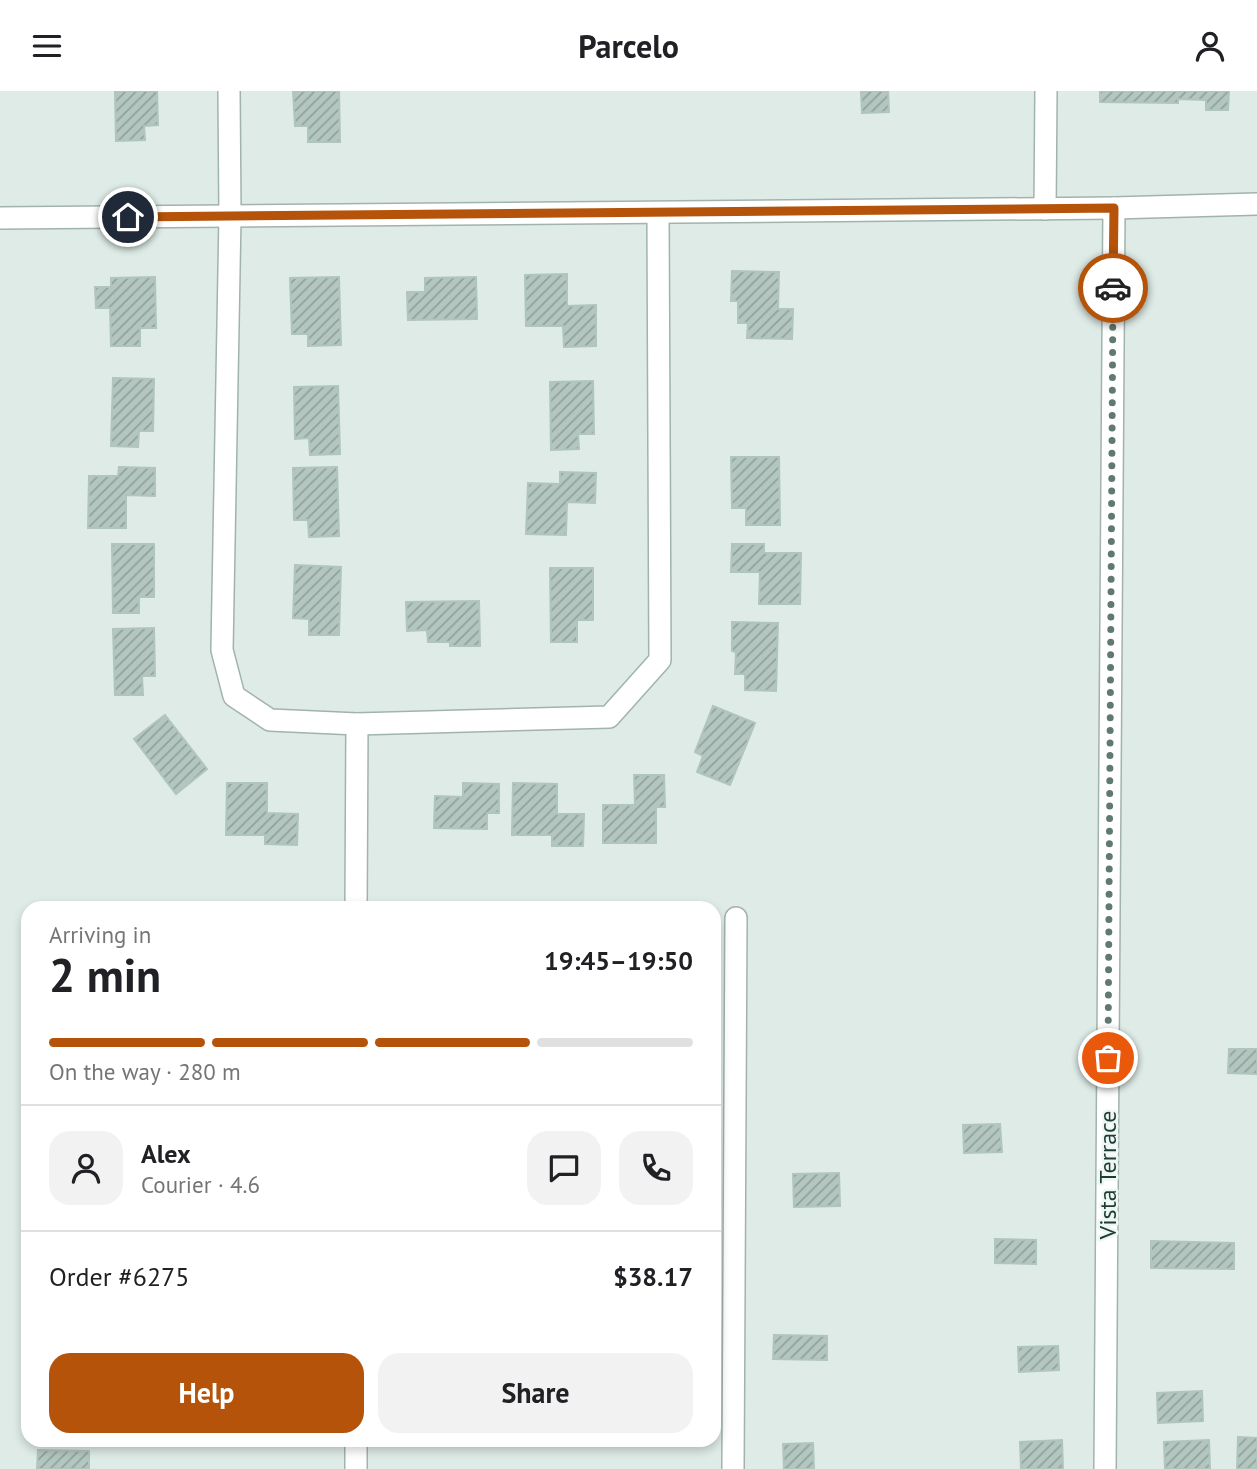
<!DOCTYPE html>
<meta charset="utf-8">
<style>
body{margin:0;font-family:"PT Sans",sans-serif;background:#f2f2f2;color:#202124;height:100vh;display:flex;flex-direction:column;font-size:26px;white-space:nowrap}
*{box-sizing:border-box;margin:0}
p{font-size:23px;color:#757577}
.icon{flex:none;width:38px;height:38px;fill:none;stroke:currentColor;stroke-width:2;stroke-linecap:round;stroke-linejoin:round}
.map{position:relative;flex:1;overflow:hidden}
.sheet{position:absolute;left:21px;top:810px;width:700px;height:546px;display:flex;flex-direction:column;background:#fff;border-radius:21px;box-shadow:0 4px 10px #0003}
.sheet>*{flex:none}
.pin{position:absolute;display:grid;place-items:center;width:60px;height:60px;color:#fff;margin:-30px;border:4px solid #fff;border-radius:50%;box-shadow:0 2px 7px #0007}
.courier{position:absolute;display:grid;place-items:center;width:70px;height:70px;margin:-35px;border:5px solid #b45309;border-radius:50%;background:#fff;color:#222;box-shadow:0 2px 9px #0007}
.summary em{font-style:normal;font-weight:700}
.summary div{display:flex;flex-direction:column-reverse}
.summary{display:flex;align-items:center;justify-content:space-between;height:119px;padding:0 28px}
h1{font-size:46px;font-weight:700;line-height:52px}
.bar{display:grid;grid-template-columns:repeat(4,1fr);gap:10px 7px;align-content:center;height:84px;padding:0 28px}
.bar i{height:9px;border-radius:5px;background:#e0e0e0}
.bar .active{background:#b45309}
.bar p{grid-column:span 4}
.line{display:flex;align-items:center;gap:18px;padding:0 28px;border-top:2px solid #e0e0e0}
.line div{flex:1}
.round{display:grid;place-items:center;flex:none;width:74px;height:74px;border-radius:21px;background:#f2f2f2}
.primary-button{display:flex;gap:14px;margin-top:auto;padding:14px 28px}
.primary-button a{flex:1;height:80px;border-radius:21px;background:#b45309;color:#fff;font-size:28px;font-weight:700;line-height:80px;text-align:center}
.primary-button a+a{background:#f2f2f2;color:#202124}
header{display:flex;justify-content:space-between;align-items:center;height:91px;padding:0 28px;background:#fff;font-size:32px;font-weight:700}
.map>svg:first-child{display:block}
.building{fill:url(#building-hatch);stroke:#b0c5bd;stroke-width:2}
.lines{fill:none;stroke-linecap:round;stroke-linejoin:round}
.minor-casing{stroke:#a1b3ad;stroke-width:24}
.minor{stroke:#fff;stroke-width:21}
.done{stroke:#617973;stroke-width:7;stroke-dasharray:0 12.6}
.route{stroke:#b45309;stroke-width:9}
.labels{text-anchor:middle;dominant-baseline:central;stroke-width:5;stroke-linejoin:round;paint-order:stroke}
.street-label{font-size:24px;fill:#1e3c35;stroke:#eef7f3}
</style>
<header><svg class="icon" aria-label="menu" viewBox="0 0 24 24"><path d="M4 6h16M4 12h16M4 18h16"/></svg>Parcelo<svg class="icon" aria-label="person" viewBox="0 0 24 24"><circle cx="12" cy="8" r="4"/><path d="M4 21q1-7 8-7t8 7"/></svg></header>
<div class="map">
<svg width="1257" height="1378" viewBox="0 0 1257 1378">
<defs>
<pattern id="building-hatch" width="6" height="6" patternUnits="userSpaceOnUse" patternTransform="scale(1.75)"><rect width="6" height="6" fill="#b3c6bf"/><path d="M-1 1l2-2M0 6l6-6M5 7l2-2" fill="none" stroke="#91a29c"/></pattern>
</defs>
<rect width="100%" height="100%" fill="#deebe6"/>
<g class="building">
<path d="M115,0H157L158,34L144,35L145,49L116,50Z"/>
<path d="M293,0H339L340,51H308V35H295Z"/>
<path d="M861,0H888L889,21L862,22Z"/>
<path d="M1100,0H1229L1228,19H1206V9L1178,8V12L1100,11Z"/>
<path d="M732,180L779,181L778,218H793L792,248L747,247L748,232H738V210H731Z"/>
<path d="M567,183V215L596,214V255L564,256L563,235H526L525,184Z"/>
<path d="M155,186L156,237H140V255H111L110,217H96L95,196H111V187Z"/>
<path d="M339,186L341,254L308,255V243H292L290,187Z"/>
<path d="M476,186L477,228L408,229L407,201H425V187Z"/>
<path d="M113,287L154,288L153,340H139L138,356L111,355Z"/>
<path d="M593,290L594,343H578L579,358L551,359L550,291Z"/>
<path d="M338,295L340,363L310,364L309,347L295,348L294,296Z"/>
<path d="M731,366H779L780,434H746V417H732Z"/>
<path d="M119,376L155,377V405L126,404V437H88L89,385H118Z"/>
<path d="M337,376L339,445L309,446L308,429H294L293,377Z"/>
<path d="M560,381L596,382L595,412L567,411L566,444L526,443L528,392L560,393Z"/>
<path d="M112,453H154V506H139V522H113Z"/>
<path d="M732,453H764V462H801L800,513H759L760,481H731Z"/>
<path d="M295,474L341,476L339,544H309V528L293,527Z"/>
<path d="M550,477H593V529H577V551H551Z"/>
<path d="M479,510L480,555H450V551H428L427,539L407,540L406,511Z"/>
<path d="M732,531L778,532L776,600L745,599V583H735L736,561L732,560Z"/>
<path d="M154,537L155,585H142L143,604H115L113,538Z"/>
<path d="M713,615L755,632L730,694L697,681L703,665L695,661Z"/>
<path d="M165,624L207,678L176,703L134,648Z"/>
<path d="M634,684H664L665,716H656V752H603V714H635Z"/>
<path d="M227,692H267V722L298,723L297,754L265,753V744H226Z"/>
<path d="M463,692L499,693V722H487V738L434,737L435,705L463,706Z"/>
<path d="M513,692L557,693V723H584L583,755H552V744H512Z"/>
<path d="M1229,958H1257V983L1228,982Z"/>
<path d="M1000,1033L1002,1061L964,1062L963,1034Z"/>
<path d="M839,1082L840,1115L794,1116L793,1083Z"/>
<path d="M995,1148L1036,1149V1173L995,1172Z"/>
<path d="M1151,1150L1234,1152V1178L1151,1177Z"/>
<path d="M774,1244L827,1245V1269L773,1268Z"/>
<path d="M1058,1255L1059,1279L1019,1281L1018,1256Z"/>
<path d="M1202,1300L1203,1330L1158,1332L1157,1302Z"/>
<path d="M1238,1346L1257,1347V1378H1237Z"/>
<path d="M1062,1349L1063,1378H1021L1020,1351Z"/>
<path d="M1209,1349L1210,1378H1165L1164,1351Z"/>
<path d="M813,1352L814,1378H784L783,1353Z"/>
<path d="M38,1359L89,1360V1378H37Z"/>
</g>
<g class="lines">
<defs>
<g id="minor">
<path d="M229,0L230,125L222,559L234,605L270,629L357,633L609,626L660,569L658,122"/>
<path d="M1045,118L1046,0"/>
<path d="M0,127L1114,117L1257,113"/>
<path d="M356,817L357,633"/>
<path d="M356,1378V1349"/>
<path d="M733,1378L736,827"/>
<path d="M1105,1378L1114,117"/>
</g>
</defs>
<use href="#minor" class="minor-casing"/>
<use href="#minor" class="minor"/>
</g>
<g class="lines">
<path class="done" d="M1108,967L1113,197"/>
<path class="route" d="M128,126L1114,117L1113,197"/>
</g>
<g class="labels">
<g class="street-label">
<text transform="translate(1107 1084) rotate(-90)">Vista Terrace</text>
</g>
</g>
</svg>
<div class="pin" style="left:1108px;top:967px;background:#ea580c"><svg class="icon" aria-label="bag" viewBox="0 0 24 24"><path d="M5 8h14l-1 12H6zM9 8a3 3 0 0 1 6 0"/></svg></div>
<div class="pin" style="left:128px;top:126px;background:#1f2937"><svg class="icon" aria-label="home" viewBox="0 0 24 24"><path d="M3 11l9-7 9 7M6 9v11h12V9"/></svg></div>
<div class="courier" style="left:1113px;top:197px"><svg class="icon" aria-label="car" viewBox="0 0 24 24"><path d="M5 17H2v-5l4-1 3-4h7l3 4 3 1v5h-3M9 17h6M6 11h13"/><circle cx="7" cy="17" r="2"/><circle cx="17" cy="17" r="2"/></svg></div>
<section class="sheet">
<div class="summary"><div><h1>2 min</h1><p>Arriving in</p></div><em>19:45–19:50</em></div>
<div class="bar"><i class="active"></i><i class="active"></i><i class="active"></i><i></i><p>On the way · 280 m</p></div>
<div class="line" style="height:126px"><a class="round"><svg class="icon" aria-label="person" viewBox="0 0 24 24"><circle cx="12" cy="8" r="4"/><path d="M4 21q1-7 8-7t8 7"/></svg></a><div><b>Alex</b><p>Courier · 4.6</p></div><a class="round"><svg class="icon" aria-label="chat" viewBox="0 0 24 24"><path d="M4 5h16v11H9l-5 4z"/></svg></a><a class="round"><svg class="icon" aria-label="phone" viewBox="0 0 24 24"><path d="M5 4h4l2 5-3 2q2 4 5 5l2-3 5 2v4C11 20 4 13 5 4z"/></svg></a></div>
<div class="line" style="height:91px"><div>Order #6275</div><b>$38.17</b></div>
<div class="primary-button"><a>Help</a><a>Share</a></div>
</section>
</div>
